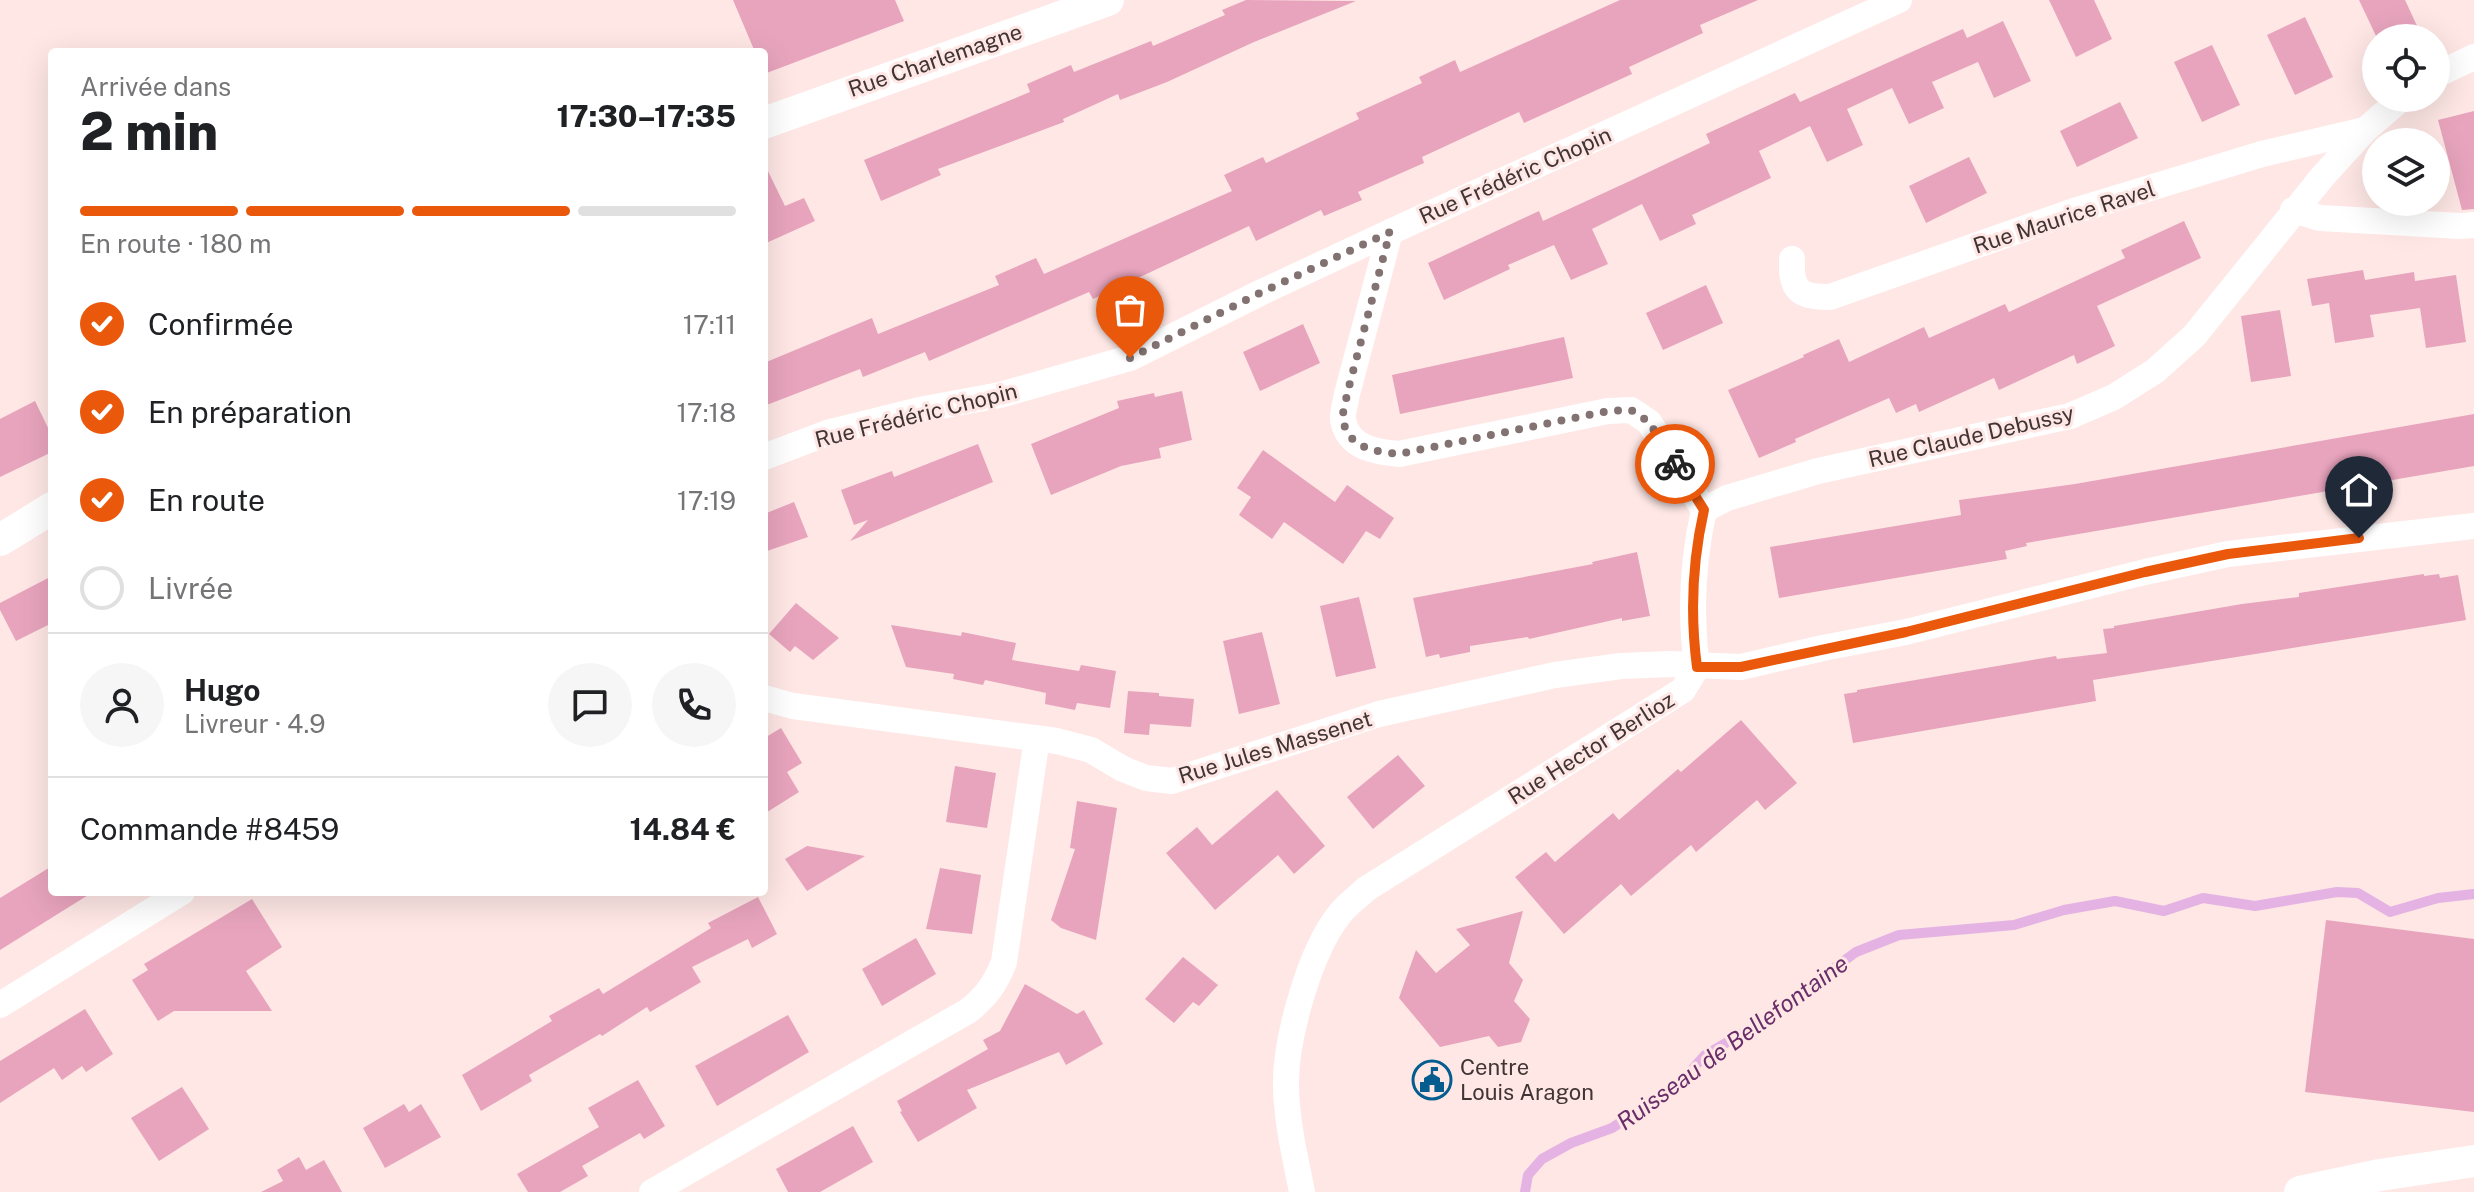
<!DOCTYPE html>
<html lang="fr">
<meta charset="utf-8">
<style>
body{margin:0;font-family:"Public Sans",sans-serif;background:#f6f6f6;color:#202124;height:100vh;display:flex;flex-direction:column;font-size:30px;white-space:nowrap}
*{box-sizing:border-box;margin:0}
p{font-size:26px;color:#757577}
.icon{flex:none;width:44px;height:44px;fill:none;stroke:currentColor;stroke-width:2;stroke-linecap:round;stroke-linejoin:round}
.map{position:relative;flex:1;overflow:hidden}
.sheet{position:absolute;left:48px;top:48px;width:720px;height:848px;display:flex;flex-direction:column;background:#fff;border-radius:8px;box-shadow:0 8px 32px #0002}
.sheet>*{flex:none}
.buttons{position:absolute;left:2362px;top:24px;display:grid;gap:16px}
.buttons a{display:grid;place-items:center;width:88px;height:88px;border-radius:50%;background:#fff;box-shadow:0 8px 32px #0002;font-size:40px}
.pin{position:absolute;display:grid;place-items:center;width:68px;height:68px;color:#fff;margin:-82px -34px;border-radius:50% 50% 50% 0;rotate:-45deg;box-shadow:0 0 8px #0007}
.pin .icon{rotate:45deg}
.courier{position:absolute;display:grid;place-items:center;width:80px;height:80px;margin:-40px;border:6px solid #ea580c;border-radius:50%;background:#fff;color:#222;box-shadow:0 2px 10px #0007}
.headline em{font-style:normal;font-weight:800}
.headline div{display:flex;flex-direction:column-reverse}
.headline{display:flex;align-items:center;justify-content:space-between;height:136px;padding:0 32px}
h1{font-size:52px;font-weight:800;line-height:60px}
.bar{display:grid;grid-template-columns:repeat(4,1fr);gap:12px 8px;align-content:center;height:96px;padding:0 32px}
.bar i{height:10px;border-radius:6px;background:#e0e0e0}
.bar .selected{background:#ea580c}
.bar p{grid-column:span 4}
.line{display:flex;align-items:center;gap:20px;padding:0 32px;border-top:2px solid #e0e0e0}
.line div{flex:1}
.round{display:grid;place-items:center;flex:none;width:84px;height:84px;border-radius:42px;background:#f6f6f6}
ol{padding:0 32px;list-style:none}
li{display:flex;align-items:center;gap:24px;height:88px}
li p{margin-inline-start:auto}
li .icon{padding:8px;border-radius:50%;background:#ea580c;color:#fff;stroke-width:4}
li:last-child{color:#757577}
li i{width:44px;height:44px;border:4px solid #e0e0e0;border-radius:50%}
.map>svg:first-child{display:block}
.lines{fill:none;stroke-linecap:round;stroke-linejoin:round}
.stream{stroke:#e4b2e3;stroke-width:10}
.building{fill:#e8a4bd}
.minor{stroke:#fff;stroke-width:26}
.tertiary{stroke:#fff;stroke-width:32}
.done{stroke:#827372;stroke-width:8;stroke-dasharray:0 14.4}
.route{stroke:#ea580c;stroke-width:10}
.labels{text-anchor:middle;dominant-baseline:central;stroke-width:6;stroke-linejoin:round;paint-order:stroke}
.street-label{font-size:22px;fill:#403534;stroke:#fee7e5}
.poi-label{font-size:22px;fill:#403534;stroke:#fee7e5;text-anchor:start}
.water-label{font-size:24px;font-style:italic;fill:#692e69;stroke:#fee7e5}
</style>
<div class="map">
<svg width="2474" height="1192" viewBox="0 0 2474 1192">
<rect width="100%" height="100%" fill="#fee7e5"/>
<g class="lines">
<path class="stream" d="M1525,1192L1528,1175L1542,1159L1571,1143L1612,1128L1680,1083L1705,1055L1757,1025L1856,952L1899,935L2014,925L2064,910L2115,901L2164,911L2203,898L2255,906L2337,892L2358,893L2390,912L2438,898L2474,894"/>
</g>
<g class="building">
<path d="M733,0H895L904,21L764,74V52H755Z"/>
<path d="M1246,0L1356,1L1254,42L1167,82L1120,100L1118,94L1063,119L1064,122L938,169L941,175L881,201L864,160L1030,92L1027,84L1071,65L1074,72L1151,41L1153,46L1225,15L1222,10Z"/>
<path d="M1620,0H1758L1700,25L1703,33L1629,67L1632,74L1524,123L1519,112L1422,157L1424,163L1358,192L1362,200L1324,216L1321,210L1256,241L1249,226L1093,299L1089,292L929,361L925,352L863,377L860,369L764,406V363L872,318L878,334L999,285L995,276L1036,258L1044,274L1232,191L1224,175L1263,157L1266,163L1359,119L1356,113L1422,83L1419,77L1455,60L1460,72Z"/>
<path d="M2049,0H2094L2112,39L2076,57Z"/>
<path d="M2359,0H2405L2418,28L2398,38H2377Z"/>
<path d="M2305,17L2333,77L2295,95L2267,35Z"/>
<path d="M2003,21L2031,81L1994,98L1978,62L1932,82L1944,108L1909,124L1892,88L1847,109L1863,145L1827,162L1810,126L1759,151L1771,178L1692,215L1696,224L1660,241L1642,204L1592,229L1608,264L1571,280L1554,245L1508,265L1510,269L1444,300L1428,263L1539,211L1543,221L1632,180L1710,143L1706,134L1795,93L1800,102L1963,29L1967,38Z"/>
<path d="M2212,45L2240,105L2202,122L2174,62Z"/>
<path d="M2120,102L2138,138L2077,167L2060,131Z"/>
<path d="M2474,111V209L2462,210L2438,120Z"/>
<path d="M1969,157L1987,193L1926,223L1909,186Z"/>
<path d="M764,163L785,206L804,198L815,221L764,244Z"/>
<path d="M2184,221L2201,258L2097,306L2115,346L2077,364L2074,355L1999,390L1994,378L1919,412L1916,404L1896,413L1889,398L1795,439L1796,442L1759,458L1728,390L1804,357L1803,355L1839,339L1849,362L1924,327L1929,338L2005,304L2009,312L2125,258L2121,250Z"/>
<path d="M2363,270L2365,280L2414,272L2415,281L2456,275L2466,342L2426,348L2420,308L2370,315L2374,337L2335,343L2329,303L2312,306L2307,279Z"/>
<path d="M1706,285L1723,323L1663,350L1646,313Z"/>
<path d="M2280,310L2291,376L2251,382L2241,316Z"/>
<path d="M1303,324L1320,363L1260,391L1243,352Z"/>
<path d="M1564,337L1573,378L1400,414L1392,375Z"/>
<path d="M1182,391L1192,440L1159,448L1161,458L1121,466L1051,495L1031,444L1119,408L1117,401L1154,393L1155,397Z"/>
<path d="M35,401L52,436V452L0,477V419Z"/>
<path d="M2474,414V466L2026,543L2027,546L2005,551L2007,559L1779,598L1770,547L1961,515L1959,500L2075,484Z"/>
<path d="M978,444L993,482L850,541L868,520L854,525L841,490L892,471L894,477Z"/>
<path d="M1263,450L1335,502L1347,485L1394,518L1380,539L1366,531L1343,564L1284,522L1272,539L1239,515L1251,497L1237,488Z"/>
<path d="M794,502L808,537L764,552V514Z"/>
<path d="M1637,552L1650,616L1622,621V618L1529,639L1528,637L1470,646V652L1440,658L1439,654L1426,657L1413,598L1593,564L1592,562Z"/>
<path d="M2424,574V576L2439,574L2440,578L2458,575L2466,620L2093,680L2096,701L1853,743L1844,694L1857,692V690L2056,656L2057,659L2107,653L2103,629L2114,628V626L2242,604L2299,597V593Z"/>
<path d="M52,576V623L16,641L0,610V603Z"/>
<path d="M1359,597L1376,668L1336,677L1320,606Z"/>
<path d="M796,603L839,638L813,660L795,646L790,652L769,634Z"/>
<path d="M891,625L961,636L962,632L1016,643L1012,660L1079,671L1081,665L1116,671L1110,708L1077,703L1075,710L1045,704L1046,693L985,680L983,685L953,679L954,674L906,667Z"/>
<path d="M1262,632L1280,704L1239,714L1223,641Z"/>
<path d="M1128,691L1159,693V696L1194,699L1191,727L1150,724L1149,735L1124,733Z"/>
<path d="M1741,720L1797,783L1765,810L1757,800L1696,852L1691,845L1631,896L1621,884L1564,934L1515,877L1546,852L1555,862L1613,813L1619,820L1678,769L1681,772Z"/>
<path d="M781,728L802,763L787,772L799,792L764,814V734L766,737Z"/>
<path d="M1398,755L1425,786L1373,829L1347,797Z"/>
<path d="M955,766L996,773L987,828L946,822Z"/>
<path d="M1277,790L1325,846L1294,874L1278,855L1215,910L1166,853L1197,827L1212,845Z"/>
<path d="M1077,801L1117,808L1096,940L1061,928L1051,920L1075,849L1070,848Z"/>
<path d="M807,846L865,856L807,891L785,859Z"/>
<path d="M52,866V892H93L0,950V898Z"/>
<path d="M940,868L981,875L972,934L926,929Z"/>
<path d="M758,897L777,934L752,948L748,939L692,967L701,982L650,1012L647,1007L602,1036L600,1034L529,1075L532,1081L481,1111L462,1075L552,1021L549,1016L599,988L603,994L711,928L708,923Z"/>
<path d="M252,899L282,947L246,971L272,1011H174L158,1021L132,980L148,970L144,964Z"/>
<path d="M1523,911L1509,963L1523,980L1514,1001L1530,1019L1521,1042L1498,1047L1489,1036L1440,1047L1399,998L1416,950L1436,973L1470,945L1456,929Z"/>
<path d="M2326,920L2474,939V1112L2305,1092Z"/>
<path d="M916,938L936,974L882,1006L862,969Z"/>
<path d="M1183,957L1218,985L1199,1006L1193,1002L1174,1023L1145,999Z"/>
<path d="M1025,984L1077,1014L1084,1010L1103,1044L1066,1065L1059,1052L967,1090L977,1108L918,1142L900,1112L902,1111L897,1101L988,1049L983,1040L1000,1031Z"/>
<path d="M85,1009L113,1054L86,1072L82,1066L62,1080L54,1068L0,1103V1061Z"/>
<path d="M788,1015L809,1052L717,1106L695,1066Z"/>
<path d="M638,1080L665,1126L644,1139L640,1133L582,1166L588,1176L560,1192H528L517,1174L599,1127L588,1108Z"/>
<path d="M182,1087L209,1129L159,1161L131,1118Z"/>
<path d="M404,1104L409,1112L421,1104L441,1137L385,1168L363,1128Z"/>
<path d="M853,1126L873,1162L820,1192H788L776,1169Z"/>
<path d="M299,1157L306,1170L324,1160L342,1192H261L283,1181L277,1170Z"/>
</g>
<g class="lines">
<g class="minor">
<path d="M2436,75L2474,57"/>
<path d="M2293,210L2320,218L2460,226L2474,225"/>
<path d="M1390,232L1347,394C1346,402 1342,412 1343,420C1348,448 1376,452 1399,454L1608,411L1631,410L1649,422L1704,510C1692,563 1690,614 1697,667"/>
<path d="M1792,259C1791,290 1798,297 1830,297L2074,211L2262,154L2365,130"/>
<path d="M764,457L830,432L919,410L1000,395L1130,358L1262,292L1401,227L1899,0"/>
<path d="M1704,510L1727,498L1818,471L2070,416L2114,397L2155,371L2194,336L2323,176L2365,130L2402,98"/>
<path d="M764,698L793,706L1057,741L1091,750L1123,769L1146,778L1172,781L1379,714L1555,675L1621,666L1671,664L1741,667L1823,648L1906,632L2145,572L2228,554L2474,526"/>
<path d="M0,1005L182,892"/>
<path d="M652,1192L968,1011C986,997 996,983 1004,962L1037,738"/>
<path d="M1302,1192C1295,1156 1286,1120 1286,1083C1286,1037 1310,951 1339,915C1346,905 1357,898 1366,889L1683,690L1697,667"/>
</g>
<g class="tertiary">
<path d="M764,123L1108,0"/>
<path d="M0,540L52,508"/>
<path d="M2300,1192L2380,1175L2474,1161"/>
</g>
</g>
<g class="lines">
<path class="done" d="M1130,358L1262,292L1390,232L1347,394C1346,402 1342,412 1343,420C1348,448 1376,452 1399,454L1608,411L1631,410L1649,422L1675,464"/>
<path class="route" d="M1675,464L1704,510C1692,563 1690,614 1697,667H1741L1906,632L2145,572L2228,554L2359,538"/>
</g>
<defs>
<symbol id="civic-ring" viewBox="-11 -11 22 22"><circle r="9.5" fill="#fee7e5" stroke="#045d8e" stroke-width="1.5"/><path d="M-.6-6.5H3V-4.5H.6V-3L4-1V1h2V6H-6V1h2V-1L-.6-3ZM-1.2 2.5V6h2.4V2.5Z" fill="#045d8e"/></symbol>
</defs>
<g fill-rule="evenodd">
<use href="#civic-ring" x="1410" y="1058" width="44" height="44"/>
</g>
<g class="labels">
<g class="street-label">
<text transform="translate(935 60) rotate(-19)">Rue Charlemagne</text>
<text transform="translate(1515 175) rotate(-24)">Rue Frédéric Chopin</text>
<text transform="translate(2064 217) rotate(-18)">Rue Maurice Ravel</text>
<text transform="translate(916 415) rotate(-14)">Rue Frédéric Chopin</text>
<text transform="translate(1971 436) rotate(-13)">Rue Claude Debussy</text>
<text transform="translate(1275 747) rotate(-17)">Rue Jules Massenet</text>
<text transform="translate(1591 748) rotate(-32)">Rue Hector Berlioz</text>
</g>
<g class="poi-label">
<text x="1460" y="1067">Centre<tspan x="1460" dy="25">Louis Aragon</tspan></text>
</g>
<g class="water-label">
<text transform="translate(1732 1042) rotate(-36)">Ruisseau de Bellefontaine</text>
</g>
</g>
</svg>
<div class="buttons">
<a><svg class="icon" aria-label="locate" viewBox="0 0 24 24"><circle cx="12" cy="12" r="6"/><path d="M12 2v4M12 18v4M2 12h4M18 12h4"/></svg></a>
<a><svg class="icon" aria-label="layers" viewBox="0 0 24 24"><path d="M12 4l9 5-9 5-9-5zM3 14l9 5 9-5"/></svg></a>
</div>
<div class="pin" style="left:1130px;top:358px;background:#ea580c"><svg class="icon" aria-label="bag" viewBox="0 0 24 24"><path d="M5 8h14l-1 12H6zM9 8a3 3 0 0 1 6 0"/></svg></div>
<div class="pin" style="left:2359px;top:538px;background:#1f2937"><svg class="icon" aria-label="home" viewBox="0 0 24 24"><path d="M3 11l9-7 9 7M6 9v11h12V9"/></svg></div>
<div class="courier" style="left:1675px;top:464px"><svg class="icon" aria-label="bike" viewBox="0 0 24 24"><circle cx="6" cy="16" r="4"/><circle cx="18" cy="16" r="4"/><path d="M6 16l4-8h5l3 8M10 8l3 8H6M13 5h3"/></svg></div>
<section class="sheet">
<div class="headline"><div><h1>2 min</h1><p>Arrivée dans</p></div><em>17:30–17:35</em></div>
<div class="bar"><i class="selected"></i><i class="selected"></i><i class="selected"></i><i></i><p>En route · 180 m</p></div>
<ol>
<li><svg class="icon" aria-label="check" viewBox="0 0 24 24"><path d="M5 12l5 5 9-10"/></svg>Confirmée<p>17:11</p></li>
<li><svg class="icon" aria-label="check" viewBox="0 0 24 24"><path d="M5 12l5 5 9-10"/></svg>En préparation<p>17:18</p></li>
<li><svg class="icon" aria-label="check" viewBox="0 0 24 24"><path d="M5 12l5 5 9-10"/></svg>En route<p>17:19</p></li>
<li><i></i>Livrée</li>
</ol>
<div class="line" style="height:144px"><a class="round"><svg class="icon" aria-label="person" viewBox="0 0 24 24"><circle cx="12" cy="8" r="4"/><path d="M4 21q1-7 8-7t8 7"/></svg></a><div><b>Hugo</b><p>Livreur · 4.9</p></div><a class="round"><svg class="icon" aria-label="chat" viewBox="0 0 24 24"><path d="M4 5h16v11H9l-5 4z"/></svg></a><a class="round"><svg class="icon" aria-label="phone" viewBox="0 0 24 24"><path d="M5 4h4l2 5-3 2q2 4 5 5l2-3 5 2v4C11 20 4 13 5 4z"/></svg></a></div>
<div class="line" style="height:104px"><div>Commande #8459</div><b>14.84 €</b></div>
</section>
</div>
